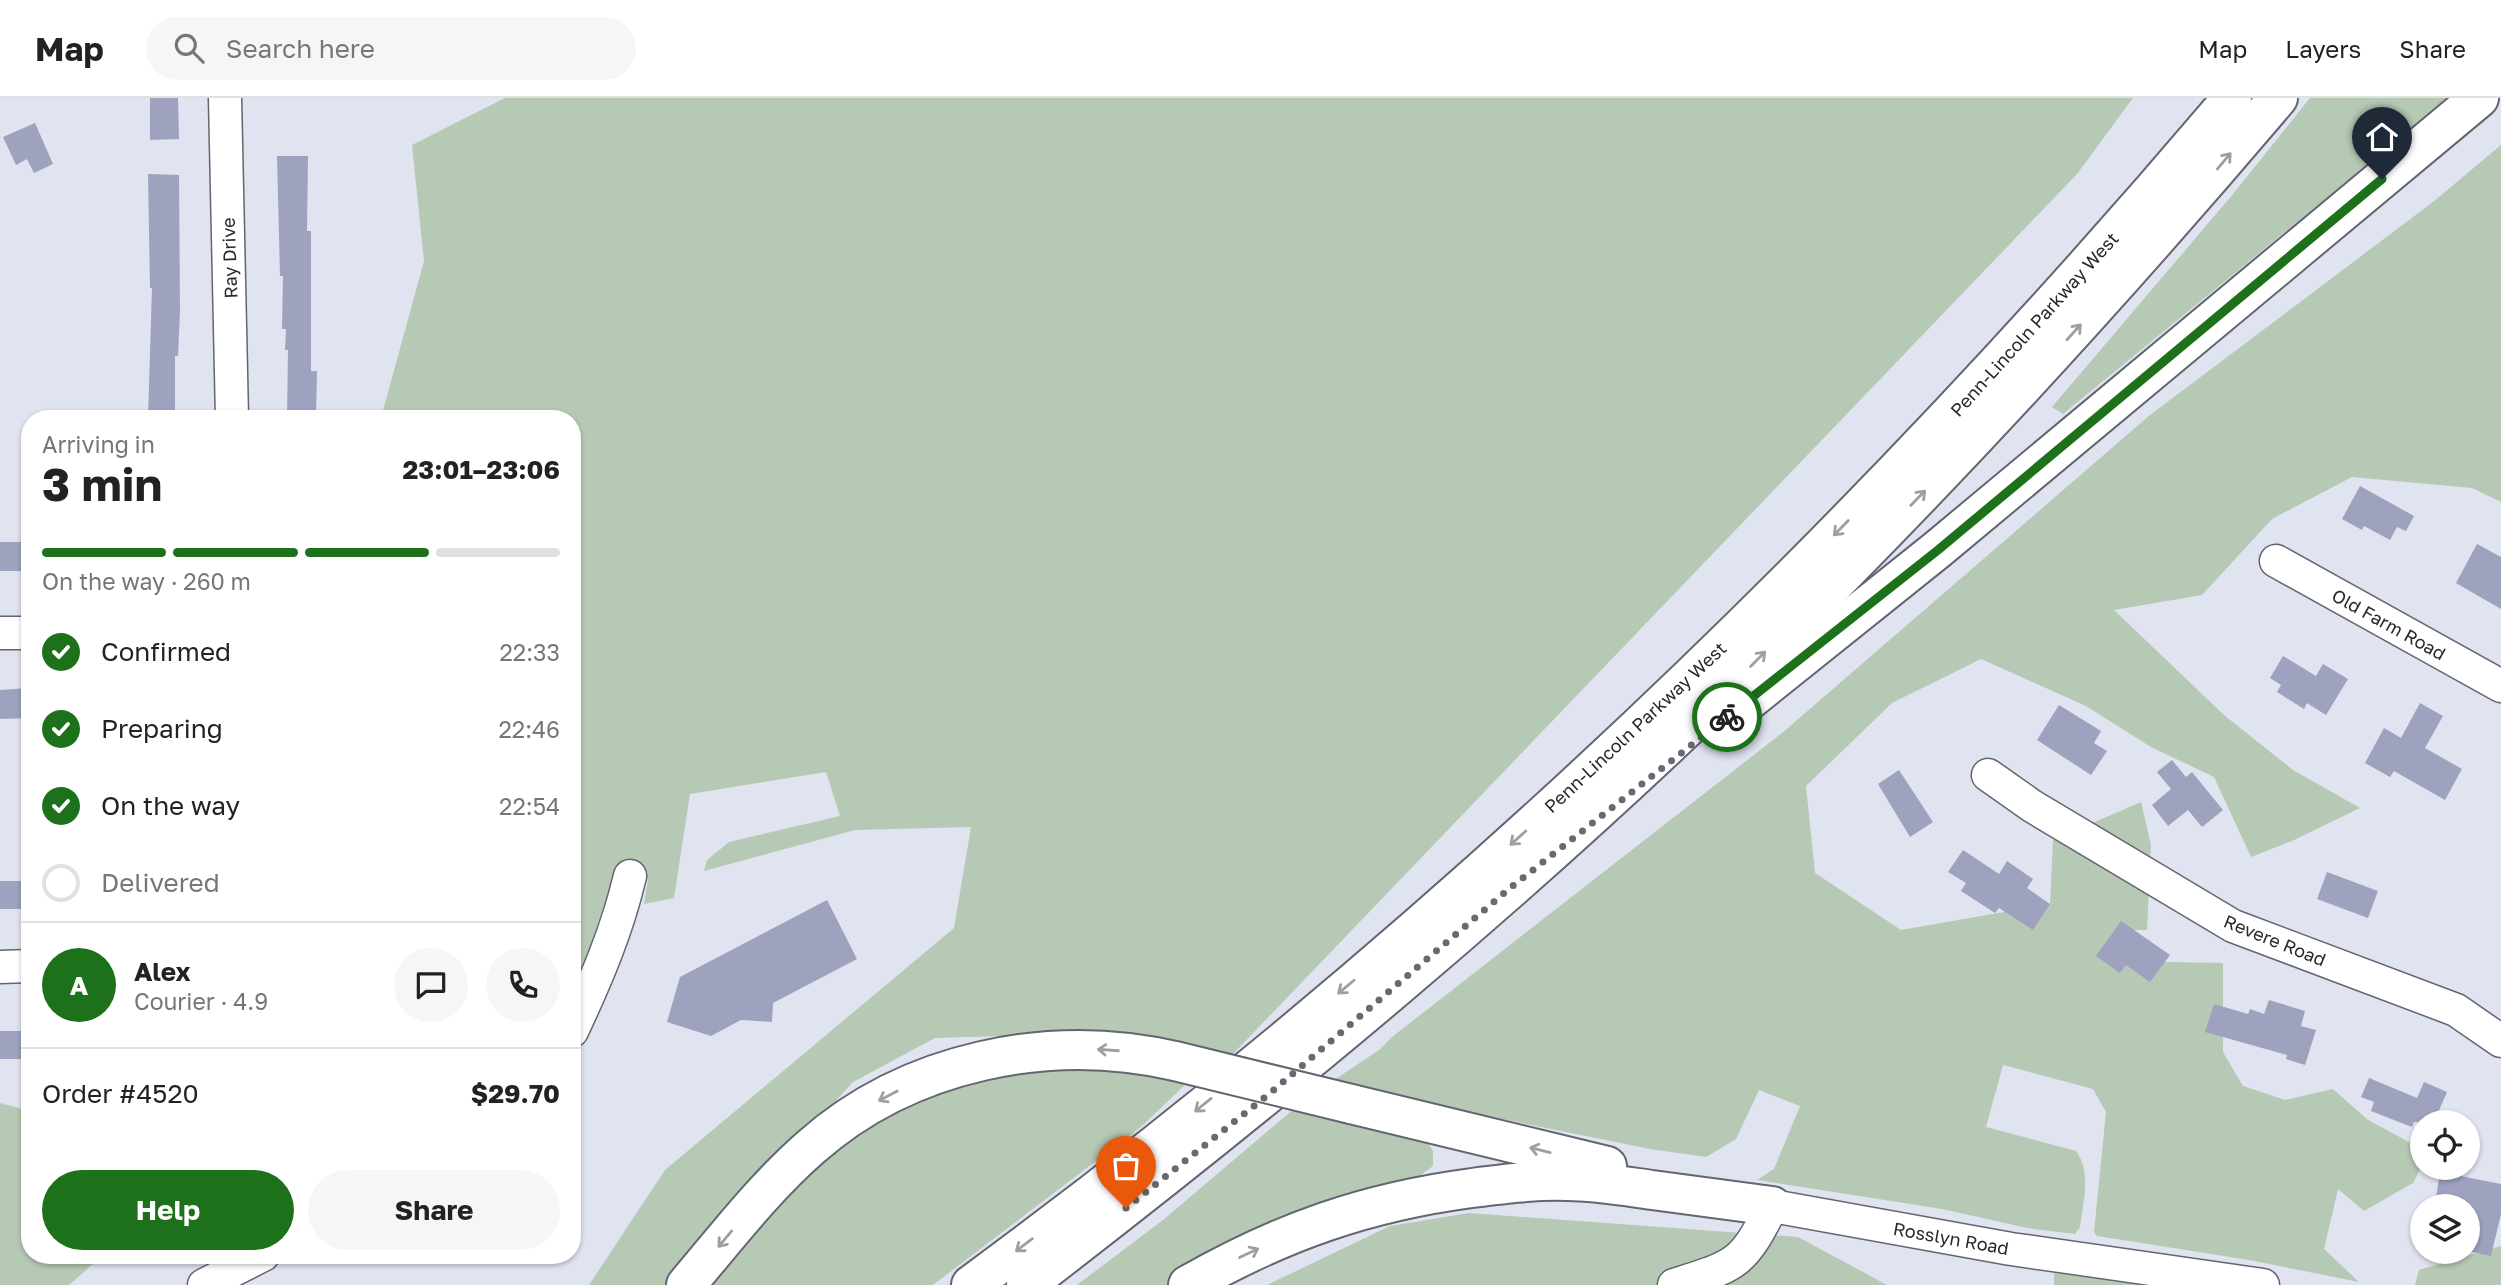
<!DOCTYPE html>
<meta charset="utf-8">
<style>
body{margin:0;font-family:"Golos Text",sans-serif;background:#f6f6f6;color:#222;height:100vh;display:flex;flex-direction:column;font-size:26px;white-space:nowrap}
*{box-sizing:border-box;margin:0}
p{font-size:23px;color:#767676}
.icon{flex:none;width:38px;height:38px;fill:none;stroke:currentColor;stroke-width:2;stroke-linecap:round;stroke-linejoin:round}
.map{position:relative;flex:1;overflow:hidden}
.drawer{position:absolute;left:21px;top:312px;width:560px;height:854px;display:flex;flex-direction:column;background:#fff;border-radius:28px;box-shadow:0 2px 5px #0004}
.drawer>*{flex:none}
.fabs{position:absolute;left:2410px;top:1012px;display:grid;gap:14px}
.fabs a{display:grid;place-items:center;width:70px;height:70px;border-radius:50%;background:#fff;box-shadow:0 2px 5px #0004;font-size:35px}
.pin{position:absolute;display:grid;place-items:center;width:60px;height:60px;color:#fff;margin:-72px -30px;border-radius:50% 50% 50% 0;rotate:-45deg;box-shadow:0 0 7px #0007}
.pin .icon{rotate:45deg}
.courier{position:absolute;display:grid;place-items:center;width:70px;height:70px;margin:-35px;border:5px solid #1d711b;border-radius:50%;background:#fff;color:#222;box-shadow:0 2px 9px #0007}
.overview em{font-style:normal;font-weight:700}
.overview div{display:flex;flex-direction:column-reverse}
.overview{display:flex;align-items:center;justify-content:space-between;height:119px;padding:0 21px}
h1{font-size:46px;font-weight:700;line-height:52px}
.bar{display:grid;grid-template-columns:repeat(4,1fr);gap:10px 7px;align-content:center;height:84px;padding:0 21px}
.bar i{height:9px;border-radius:5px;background:#e0e0e0}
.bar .on{background:#1d711b}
.bar p{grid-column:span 4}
.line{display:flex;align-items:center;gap:18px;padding:0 21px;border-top:2px solid #e0e0e0}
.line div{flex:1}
.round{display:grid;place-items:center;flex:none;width:74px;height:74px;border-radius:37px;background:#f6f6f6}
ol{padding:0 21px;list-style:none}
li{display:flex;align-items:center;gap:21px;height:77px}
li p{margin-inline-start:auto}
li .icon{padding:7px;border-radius:50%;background:#1d711b;color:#fff;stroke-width:4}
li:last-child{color:#767676}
li i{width:38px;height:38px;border:4px solid #e0e0e0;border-radius:50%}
.primary-button{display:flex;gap:14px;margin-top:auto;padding:14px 21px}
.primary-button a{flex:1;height:80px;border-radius:42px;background:#1d711b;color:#fff;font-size:28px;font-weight:700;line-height:80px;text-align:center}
.primary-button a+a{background:#f6f6f6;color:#222}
header{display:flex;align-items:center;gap:42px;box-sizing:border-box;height:98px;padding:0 35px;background:#fff;border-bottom:2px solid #e0e0e0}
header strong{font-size:33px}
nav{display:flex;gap:38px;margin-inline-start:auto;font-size:24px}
.search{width:490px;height:63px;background:#f6f6f6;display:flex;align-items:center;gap:18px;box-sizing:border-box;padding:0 24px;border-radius:38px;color:#767676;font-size:26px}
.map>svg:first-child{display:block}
.green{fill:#b6c9b4}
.building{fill:#9ea2bf}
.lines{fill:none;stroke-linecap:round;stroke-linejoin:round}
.minor-casing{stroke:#636570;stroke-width:35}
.highway-casing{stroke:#636570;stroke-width:42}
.minor{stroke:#fff;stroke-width:32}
.highway{stroke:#fff;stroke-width:38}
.highway-bridge-casing{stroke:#636570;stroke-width:42;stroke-linecap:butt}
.highway-bridge{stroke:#fff;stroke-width:38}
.oneway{stroke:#9e9fa1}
.done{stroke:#686a72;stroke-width:7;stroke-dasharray:0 12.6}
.route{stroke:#1d711b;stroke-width:9}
.labels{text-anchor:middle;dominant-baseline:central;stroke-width:6;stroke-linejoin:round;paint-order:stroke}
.street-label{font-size:18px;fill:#28292e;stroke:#fff}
</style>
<header>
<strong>Map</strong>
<div class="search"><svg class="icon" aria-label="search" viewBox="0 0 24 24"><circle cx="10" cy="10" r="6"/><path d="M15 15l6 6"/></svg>Search here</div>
<nav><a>Map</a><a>Layers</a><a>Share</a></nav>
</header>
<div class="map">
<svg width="2501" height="1187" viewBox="0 0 2501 1187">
<rect width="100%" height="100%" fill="#e0e3f0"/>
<g class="green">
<path d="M505,0H2133L2077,76L1232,957L1098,935L935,940L853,984L666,1187H589L665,1072L954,830L971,729L855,732L704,773L707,762L729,744L840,718L826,674L690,696L674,800L644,806L648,781L610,790L572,901V320H381L424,163L412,47Z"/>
<path d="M2310,0H2448L2063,316L2052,309L2233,96Z"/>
<path d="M2501,47V404L2472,390L2352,379L2272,421L2202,497L2114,512L2224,617L2293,672L2360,710L2292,743L2251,759L2214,679L2151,649L2086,608L1981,561L1892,605L1806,688L1815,775L1901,832L2050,806L2053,742L2141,704L2151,747L2147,832H2132L2165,864L2223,865V954L2243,988L2285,1002L2333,991L2368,1022L2422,1051V1068L2413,1085L2364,1113L2338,1091L2324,1151L2359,1184L2249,1162L2097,1138L2094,1134L2106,1014L2093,991L2003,967L1986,1029L2076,1053C2092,1075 2083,1103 2080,1129L2075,1136L2027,1130L1942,1111L1757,1082L1774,1071L1800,1008L1759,992L1736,1041L1706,1059L1650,1051L1433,1007L1334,982L1379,952L1392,939L1782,635L2150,317L2433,104Z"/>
<path d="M1130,966L1188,984L1142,1028L933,1187H706L805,1075L853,1038L911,1004L996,976Z"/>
<path d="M0,1005L30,1013V1157H103L69,1187H0Z"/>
<path d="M1295,1010L1424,1039L1433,1053V1068L1415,1081L1241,1149L1168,1187H1077L1163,1122Z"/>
<path d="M1469,1115L1798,1139L1887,1187H1267L1390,1128Z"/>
<path d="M2501,1148V1187H2415L2419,1172Z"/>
<path d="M2054,1174L2171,1187H2054Z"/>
</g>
<g class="building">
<path d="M150,0H178L179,41L150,42Z"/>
<path d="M35,25L53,66L34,75L27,61L16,67L3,39Z"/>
<path d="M277,58H308L307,133H311V273H317L316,320H287L288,252H285L286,231H282L283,178H280Z"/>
<path d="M148,76L179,77L180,213L178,258H175V320H148L152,190H150Z"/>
<path d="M2360,388L2414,418L2406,433L2397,429L2390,442L2364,428L2362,432L2342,421Z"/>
<rect x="0" y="444" width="28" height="29"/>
<path d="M2477,446L2501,459V511L2456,485Z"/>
<path d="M2283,558L2316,578L2323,566L2348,581L2326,617L2307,605L2304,611L2277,594L2281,587L2270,580Z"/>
<path d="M30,590V620L0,621V592Z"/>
<path d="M2420,605L2443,618L2425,650L2462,671L2445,702L2394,673L2390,679L2365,665L2384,630L2401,640Z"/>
<path d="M2059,607L2101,633L2094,645L2107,653L2091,677L2037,642Z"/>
<path d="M2172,662L2186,679L2192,674L2223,712L2202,729L2188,712L2168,728L2152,707L2171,691L2157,674Z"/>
<path d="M1899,672L1933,724L1910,739L1878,686Z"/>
<path d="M1963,752L1999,776L2007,763L2033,781L2027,790L2050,806L2033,832L1999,810L1995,815L1961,793L1966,785L1948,774Z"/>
<path d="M2327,774L2378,793L2368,820L2317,801Z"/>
<rect x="0" y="783" width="30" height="28"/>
<path d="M827,802L857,861L773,905L772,924L741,922L711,938L667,924L680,879Z"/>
<path d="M2121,823L2170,857L2150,884L2126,867L2120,875L2096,858Z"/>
<path d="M2269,902L2305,913L2301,928L2316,932L2305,967L2286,961L2287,957L2205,934L2214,906L2248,916L2250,911L2264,916Z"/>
<rect x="0" y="933" width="30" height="28"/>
<path d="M2369,980L2417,1000L2424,984L2447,994L2434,1024H2414L2412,1029L2371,1013L2374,1004L2361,999Z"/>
<path d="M2440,1074L2501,1086V1116L2491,1158L2468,1153V1108L2435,1106Z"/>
</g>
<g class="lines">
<defs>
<g id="minor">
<path d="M225,0L232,320"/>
<path d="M2276,463L2501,588"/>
<path d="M0,535H30"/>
<path d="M1988,677L2032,708L2233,828L2456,912L2501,943"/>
<path d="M0,869L30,868"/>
<path d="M572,933C596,882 617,833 630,778"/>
<path d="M204,1187L263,1157"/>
<path d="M1674,1187C1736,1167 1742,1168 1772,1108L2011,1151L2263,1187"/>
</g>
<g id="highway">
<path d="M1737,612L1938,451L2479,0"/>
<path d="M1351,1006L1607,1068"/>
<path d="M686,1187C726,1140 764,1090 811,1049C908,963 1050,934 1175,963"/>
<path d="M971,1187C1437,844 1859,441 2232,0"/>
<path d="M1026,1187C1276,995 1520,793 1746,573C1933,391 2109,199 2278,0"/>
<path d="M1188,1187C1281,1134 1366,1104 1472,1090C1504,1086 1535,1082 1567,1083C1595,1083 1624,1088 1652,1092C1692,1097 1732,1103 1772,1108"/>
</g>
</defs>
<use href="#minor" class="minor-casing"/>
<use href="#highway" class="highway-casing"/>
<use href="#minor" class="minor"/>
<use href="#highway" class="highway"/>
<defs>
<path id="highway-bridge" d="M1175,963L1351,1006"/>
</defs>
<use href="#highway-bridge" class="highway-bridge-casing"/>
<use href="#highway-bridge" class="highway-bridge"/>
</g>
<defs><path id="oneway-shaft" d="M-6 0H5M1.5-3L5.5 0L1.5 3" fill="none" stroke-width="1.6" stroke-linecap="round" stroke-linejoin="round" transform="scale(1.75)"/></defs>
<g class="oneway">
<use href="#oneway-shaft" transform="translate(2224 63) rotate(-50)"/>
<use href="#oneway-shaft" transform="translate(2074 234) rotate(-48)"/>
<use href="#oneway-shaft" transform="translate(1918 400) rotate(-46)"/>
<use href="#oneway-shaft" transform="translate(1841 430) rotate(134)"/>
<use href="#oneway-shaft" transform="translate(1758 561) rotate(-45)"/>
<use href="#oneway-shaft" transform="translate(1518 740) rotate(138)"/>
<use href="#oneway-shaft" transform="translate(1346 889) rotate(140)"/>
<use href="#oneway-shaft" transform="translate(1108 952) rotate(-176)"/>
<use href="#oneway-shaft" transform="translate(888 998) rotate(152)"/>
<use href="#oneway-shaft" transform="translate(1203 1007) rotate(141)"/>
<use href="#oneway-shaft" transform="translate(1540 1052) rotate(-166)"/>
<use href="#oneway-shaft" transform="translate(725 1141) rotate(130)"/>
<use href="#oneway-shaft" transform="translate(1024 1147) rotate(143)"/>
<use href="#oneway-shaft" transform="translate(1249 1155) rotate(-26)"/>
</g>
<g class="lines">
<path class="done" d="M1126,1110L1269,996L1510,790L1727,619"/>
<path class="route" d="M1727,619L1938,452L2382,81"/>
</g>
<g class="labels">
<g class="street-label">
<text transform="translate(229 160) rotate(-92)">Ray Drive</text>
<text transform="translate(2034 226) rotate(-48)">Penn-Lincoln Parkway West</text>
<text transform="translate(2389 526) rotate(29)">Old Farm Road</text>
<text transform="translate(1635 629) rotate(-43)">Penn-Lincoln Parkway West</text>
<text transform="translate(2275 842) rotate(22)">Revere Road</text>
<text transform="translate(1951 1140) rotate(10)">Rosslyn Road</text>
</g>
</g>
</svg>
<div class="fabs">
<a><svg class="icon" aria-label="locate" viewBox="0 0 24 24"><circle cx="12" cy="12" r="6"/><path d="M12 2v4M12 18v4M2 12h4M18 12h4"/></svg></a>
<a><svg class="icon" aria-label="layers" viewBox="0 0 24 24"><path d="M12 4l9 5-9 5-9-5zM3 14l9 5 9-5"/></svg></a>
</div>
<div class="pin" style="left:1126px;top:1110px;background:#ea580c"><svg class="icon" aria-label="bag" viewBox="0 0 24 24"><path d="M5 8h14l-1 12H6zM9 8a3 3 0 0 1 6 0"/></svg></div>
<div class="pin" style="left:2382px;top:81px;background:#1f2937"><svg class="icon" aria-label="home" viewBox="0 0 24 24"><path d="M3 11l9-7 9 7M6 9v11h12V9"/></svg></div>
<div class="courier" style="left:1727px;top:619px"><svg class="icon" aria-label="bike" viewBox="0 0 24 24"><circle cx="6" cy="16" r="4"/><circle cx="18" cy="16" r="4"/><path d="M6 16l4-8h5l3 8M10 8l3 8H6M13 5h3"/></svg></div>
<section class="drawer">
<div class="overview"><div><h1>3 min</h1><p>Arriving in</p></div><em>23:01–23:06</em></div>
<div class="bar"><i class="on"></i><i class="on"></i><i class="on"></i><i></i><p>On the way · 260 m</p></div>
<ol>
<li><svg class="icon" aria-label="check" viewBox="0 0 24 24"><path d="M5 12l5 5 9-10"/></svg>Confirmed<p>22:33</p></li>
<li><svg class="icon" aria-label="check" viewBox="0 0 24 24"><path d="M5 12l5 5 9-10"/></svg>Preparing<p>22:46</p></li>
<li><svg class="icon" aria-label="check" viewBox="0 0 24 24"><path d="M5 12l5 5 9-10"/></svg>On the way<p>22:54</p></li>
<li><i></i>Delivered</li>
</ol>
<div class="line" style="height:126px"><b class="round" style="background:#1d711b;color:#fff">A</b><div><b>Alex</b><p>Courier · 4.9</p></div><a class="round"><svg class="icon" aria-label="chat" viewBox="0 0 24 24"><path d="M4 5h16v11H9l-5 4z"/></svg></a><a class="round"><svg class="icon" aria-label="phone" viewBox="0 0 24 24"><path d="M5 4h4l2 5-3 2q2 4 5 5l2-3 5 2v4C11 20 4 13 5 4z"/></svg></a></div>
<div class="line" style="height:91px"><div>Order #4520</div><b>$29.70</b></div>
<div class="primary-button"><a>Help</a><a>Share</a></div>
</section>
</div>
